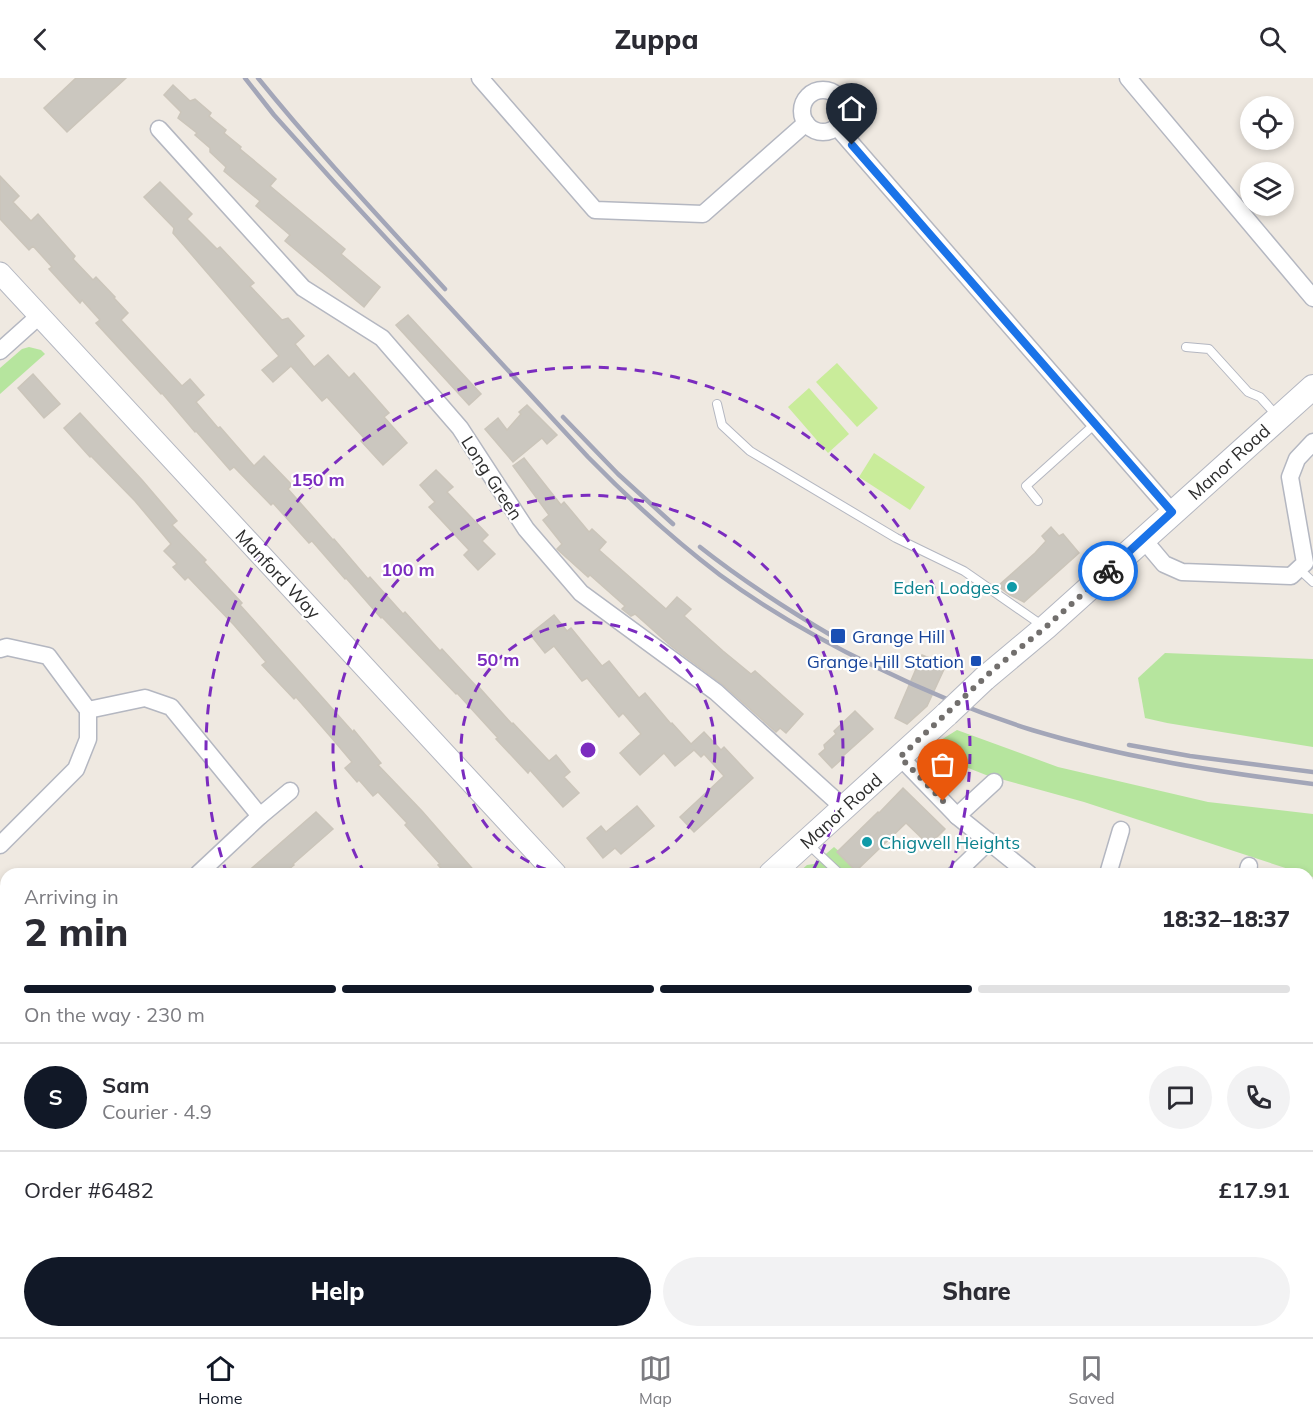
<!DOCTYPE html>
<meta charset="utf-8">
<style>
body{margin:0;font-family:Mulish,sans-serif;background:#f2f2f3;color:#2b2b33;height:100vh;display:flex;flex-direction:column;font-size:22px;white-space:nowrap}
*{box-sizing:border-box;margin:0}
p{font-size:20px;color:#7c7c81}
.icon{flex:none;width:33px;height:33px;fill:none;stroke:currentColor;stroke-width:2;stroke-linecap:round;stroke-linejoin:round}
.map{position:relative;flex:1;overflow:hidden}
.side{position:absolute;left:0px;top:790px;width:1314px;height:470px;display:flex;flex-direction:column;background:#fff;border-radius:18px 18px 0 0;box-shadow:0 3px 9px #0003}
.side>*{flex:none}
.tools{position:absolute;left:1240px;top:18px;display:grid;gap:12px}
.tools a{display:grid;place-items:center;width:54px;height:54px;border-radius:50%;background:#fff;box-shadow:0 3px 9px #0003;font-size:30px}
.pin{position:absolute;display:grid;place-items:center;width:51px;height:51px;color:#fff;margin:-62px -26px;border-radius:50% 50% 50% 0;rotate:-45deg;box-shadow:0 0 6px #0007}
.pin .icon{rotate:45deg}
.courier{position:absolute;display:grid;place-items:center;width:60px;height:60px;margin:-30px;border:4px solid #1a73e8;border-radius:50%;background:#fff;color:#222;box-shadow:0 2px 8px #0007}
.overview em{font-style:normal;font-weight:800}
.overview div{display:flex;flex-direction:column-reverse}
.overview{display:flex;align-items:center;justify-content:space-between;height:102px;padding:0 24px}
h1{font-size:39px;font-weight:800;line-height:45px}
.bar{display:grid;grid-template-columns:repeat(4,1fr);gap:9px 6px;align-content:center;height:72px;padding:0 24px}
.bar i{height:8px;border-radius:4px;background:#e1e1e2}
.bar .active{background:#111827}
.bar p{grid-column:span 4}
.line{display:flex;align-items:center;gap:15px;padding:0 24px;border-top:2px solid #e1e1e2}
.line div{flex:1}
.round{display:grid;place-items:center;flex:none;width:63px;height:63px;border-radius:32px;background:#f2f2f3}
.cta{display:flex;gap:12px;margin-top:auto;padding:12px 24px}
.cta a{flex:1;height:69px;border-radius:36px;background:#111827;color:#fff;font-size:24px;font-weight:800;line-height:69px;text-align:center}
.cta a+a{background:#f2f2f3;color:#2b2b33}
header{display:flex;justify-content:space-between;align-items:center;height:78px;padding:0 24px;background:#fff;font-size:27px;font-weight:800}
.dock{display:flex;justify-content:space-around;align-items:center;height:84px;border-top:2px solid #e1e1e2;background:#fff;font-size:16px;color:#7c7c81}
.dock a{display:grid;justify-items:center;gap:3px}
.dock .active{color:#111827}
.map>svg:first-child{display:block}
.green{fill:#b6e59e}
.pitch{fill:#c9ec9a}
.building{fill:#cbc7bf;stroke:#cbc5ba;stroke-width:1.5}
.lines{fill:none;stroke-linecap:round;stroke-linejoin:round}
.service-casing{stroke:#b4b7c1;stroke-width:10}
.minor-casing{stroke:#b4b7c1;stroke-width:19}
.tertiary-casing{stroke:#b4b7c1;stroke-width:23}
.secondary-casing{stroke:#b4b7c1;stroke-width:26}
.service{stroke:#fff;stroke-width:8}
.minor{stroke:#fff;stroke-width:16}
.tertiary{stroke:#fff;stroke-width:21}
.secondary{stroke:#fff;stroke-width:24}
.rail{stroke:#a3a6b8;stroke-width:4.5}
.secondary-bridge-casing{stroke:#b4b7c1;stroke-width:26;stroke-linecap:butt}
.secondary-bridge{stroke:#fff;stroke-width:24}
.done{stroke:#726f6d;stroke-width:6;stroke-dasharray:0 10.8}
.route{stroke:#1a73e8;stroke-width:8}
.ring{fill:none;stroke:#7b2cbf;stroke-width:3;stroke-dasharray:10 8}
.culture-dot{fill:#0f9aa8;stroke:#fff;stroke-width:2}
.transit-dot{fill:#1a4fb4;stroke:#fff;stroke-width:2}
.labels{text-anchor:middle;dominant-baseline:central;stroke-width:4.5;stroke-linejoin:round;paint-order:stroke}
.street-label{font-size:18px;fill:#2e2e2e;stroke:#fff}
.culture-label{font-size:18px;fill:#0d838f;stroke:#fff;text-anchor:end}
.transit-label{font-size:18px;fill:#164399;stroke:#fff;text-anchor:start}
.centre{fill:#7b2cbf;stroke:#fff;stroke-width:3}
.ring-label{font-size:18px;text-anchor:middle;font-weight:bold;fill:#7b2cbf;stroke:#fff;stroke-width:4.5;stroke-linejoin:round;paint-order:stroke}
</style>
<header><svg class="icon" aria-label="back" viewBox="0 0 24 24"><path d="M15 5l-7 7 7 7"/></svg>Zuppa<svg class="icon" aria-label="search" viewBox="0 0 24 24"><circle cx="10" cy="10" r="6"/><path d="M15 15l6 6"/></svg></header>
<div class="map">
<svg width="1313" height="1259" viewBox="0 0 1313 1259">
<rect width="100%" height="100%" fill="#efe9e1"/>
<g class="green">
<path d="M29,269L41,272L45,276L0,316V290L22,271Z"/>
<path d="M1165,575L1313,581V669L1167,645L1145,640L1138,600Z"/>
<path d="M957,652L1058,689L1208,724L1313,736V799L1084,724L986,697L953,684L928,670Z"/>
<path d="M834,769L865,796H797L807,787L814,786Z"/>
<path d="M1313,860V1259H1245L1240,1254H1308V865Z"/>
<path d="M284,1254H378L374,1259H273Z"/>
</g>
<g class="pitch">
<path d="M837,285L878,330L857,349L816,304Z"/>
<path d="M809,310L849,356L828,375L788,329Z"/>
<path d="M874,375L925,409L910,432L859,399Z"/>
</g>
<g class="building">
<path d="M76,0H126L67,54L44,30Z"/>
<path d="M173,7L190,23L195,21L211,35L209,38L226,52L224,55L241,69L240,71L276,101L270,108L345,171L341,176L380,209L364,229L285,163L290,157L256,128L260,123L224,93L226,89L210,74V70L195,57L197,55L178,40L181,34L164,17Z"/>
<path d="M0,98L19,118L13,124L31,143L38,136L75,178L73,181L93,202L96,199L115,219L114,220L128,235L121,242L182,308L190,301L204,317L196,324L218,350L220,349L254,388L264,378L292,407L288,411L333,462L334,461L368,501L370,499L403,536L405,534L440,573L442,571L477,609L478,608L512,646L513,645L549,683L556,677L570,694L564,699L579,715L563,729L530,692L528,695L496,661L498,660L457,615L456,616L382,539L381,540L346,500L345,501L312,463L309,465L273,425L271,427L234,389L230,392L196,353L195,354L162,315L161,316L96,245L100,242L82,222L80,225L49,191L52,189L33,168L29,172L0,141Z"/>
<path d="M160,104L192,136L187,141L217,171L220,169L254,205L250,208L282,242L288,240L304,258L295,266L314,289L328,277L349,300L354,295L389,335L384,339L407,365L383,387L361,363L364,360L327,319L322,323L291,288L273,304L262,292L279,278L173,155L174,150L144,119Z"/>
<path d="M408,237L481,316L469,327L396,247Z"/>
<path d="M33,296L60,326L44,340L18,310Z"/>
<path d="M527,327L557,357L547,366L542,360L513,384L485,351L498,340L507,352L521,336L519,334Z"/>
<path d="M80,335L142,402L177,443L172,447L206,482L204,484L242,525L240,527L353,654L354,652L381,685L378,687L422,733L477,796H446L438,787L440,786L405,747L407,745L378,714L373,718L359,702L357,704L345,690L352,684L330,658L296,619L294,621L262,587L266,584L234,547L188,499L185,502L173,489L177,486L164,473L171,466L135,423L91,378L90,379L64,350Z"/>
<path d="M524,380L561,427L564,424L589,454L592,451L606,464L599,472L666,531L677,519L691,531L684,538L723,573L751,596L755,593L803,636L786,655L780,650L776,654L722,606L671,568L635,536L631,538L622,531L625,528L590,497L588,499L557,471L562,466L543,442L549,437L513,388Z"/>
<path d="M436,392L453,409L447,414L488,457L482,463L495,476L478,492L464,477L469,472L429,429L435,424L420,407Z"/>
<path d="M1051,449L1059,458L1063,456L1079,475L1024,524L1010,517L998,508L1035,475L1046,463L1042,458Z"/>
<path d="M554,537L567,553L571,550L602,588L609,583L639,620L645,615L671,646L672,645L691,666L704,654L721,672L724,669L753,700L694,754L680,739L724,698L704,676L701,679L694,672L675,688L664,675L640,697L620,675L641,656L623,635L619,639L587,600L582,603L554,568L545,575L530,556Z"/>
<path d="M922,577L946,587L927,628L907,646L895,640Z"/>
<path d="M855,633L873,651L843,678L844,679L832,690L819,676L825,671L824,667L836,656L834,653Z"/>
<path d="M903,710L945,751L929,767L906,745L856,793L837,774L878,734L879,735Z"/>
<path d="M637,728L654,748L621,776L615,770L603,780L587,760L601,748L606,754Z"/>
<path d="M316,734L333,751L293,786L294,787L283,796H245Z"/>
</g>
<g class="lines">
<defs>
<g id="service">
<path d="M1186,269L1209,271L1248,314L1260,319L1278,339"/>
<path d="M717,326L722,347L750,373L896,460L964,493L1043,548"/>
<path d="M1038,423L1026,408L1095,346"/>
<path d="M1299,491L1313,504"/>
<path d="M808,766L840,796"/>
<path d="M1308,1239L1313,1244"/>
</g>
<g id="minor">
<path d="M480,0L595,132L703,136L806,45"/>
<path d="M1128,0L1313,220"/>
<circle cx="823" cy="33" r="21"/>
<path d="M837,49L1172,434"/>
<path d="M159,51L303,210L382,260L460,350L526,451L581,515L716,614L844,730"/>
<path d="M0,273L39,238"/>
<path d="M1143,461L1164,486L1182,494L1291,498L1305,485L1290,399L1297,381L1313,364"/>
<path d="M0,571L7,569L48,578L88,632V661L76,691L0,767"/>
<path d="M88,632L145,620L171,629L260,738"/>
<path d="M900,679L957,738L1029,796"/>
<path d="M957,738L994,704"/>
<path d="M198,796L260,738L290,713"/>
<path d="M955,796L989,763"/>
<path d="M1108,796L1121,752"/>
<path d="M1247,796L1249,788"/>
<path d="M1308,833L1313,826"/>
<path d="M0,852L6,858"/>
<path d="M0,1018L6,1024"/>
<path d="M0,1171L6,1168"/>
<path d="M214,1254L219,1259"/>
</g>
<path id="tertiary" d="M0,195L556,796"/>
<g id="secondary">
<path d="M984,601L1046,549L1313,309"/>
<path d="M771,796L947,636"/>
<path d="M283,1259L291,1254"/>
</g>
</defs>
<use href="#service" class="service-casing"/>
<use href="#minor" class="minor-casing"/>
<use href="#tertiary" class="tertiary-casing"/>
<use href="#secondary" class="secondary-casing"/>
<use href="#service" class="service"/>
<use href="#minor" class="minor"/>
<use href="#tertiary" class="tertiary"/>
<use href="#secondary" class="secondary"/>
<g class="rail">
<path d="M245,0L274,37L335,105L588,379C629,421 673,461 720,497C769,533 822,563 876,589C927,614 978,635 1032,652C1124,680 1219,694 1313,706"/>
<path d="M258,0C317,73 382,142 445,211"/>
<path d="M563,339L618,396L673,446"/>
<path d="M700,469C743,503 788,532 834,559"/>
<path d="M1129,667L1190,678L1313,694"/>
</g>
<defs>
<path id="secondary-bridge" d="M947,636L984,601"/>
</defs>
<use href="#secondary-bridge" class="secondary-bridge-casing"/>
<use href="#secondary-bridge" class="secondary-bridge"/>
</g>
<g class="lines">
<path class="done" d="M943,723L900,679L994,591L1046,549L1108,493"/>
<path class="route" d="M852,67L1172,434L1108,493"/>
</g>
<g class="ring">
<path d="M563 796A127 127 0 1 1 613 796"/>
<path d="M365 796A255 255 0 1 1 811 796"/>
<path d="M227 796A382 382 0 1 1 949 796"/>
</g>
<g class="culture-dot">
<circle cx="1012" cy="509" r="6"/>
<circle cx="867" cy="764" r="6"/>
</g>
<g class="transit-dot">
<rect x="830" y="550" width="16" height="16" rx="3"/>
<rect x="970" y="577" width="12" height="12" rx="3"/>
</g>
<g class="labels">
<g class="street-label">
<text transform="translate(1229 384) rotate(-42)">Manor Road</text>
<text transform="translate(492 400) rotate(57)">Long Green</text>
<text transform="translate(278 496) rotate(47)">Manford Way</text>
<text transform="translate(841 733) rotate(-42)">Manor Road</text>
</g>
<g class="culture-label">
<text x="1000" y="509">Eden Lodges</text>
<text x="879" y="764" text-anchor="start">Chigwell Heights</text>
</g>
<g class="transit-label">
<text x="852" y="558">Grange Hill</text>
<text x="964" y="583" text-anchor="end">Grange Hill Station</text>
</g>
</g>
<circle cx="588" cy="672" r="9" class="centre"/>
<g class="ring-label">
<text x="318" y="408">150 m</text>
<text x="408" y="498">100 m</text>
<text x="498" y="588">50 m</text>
</g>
</svg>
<div class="tools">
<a><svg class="icon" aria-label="locate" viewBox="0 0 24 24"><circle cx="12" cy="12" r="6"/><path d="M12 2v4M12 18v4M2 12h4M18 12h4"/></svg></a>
<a><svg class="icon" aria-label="layers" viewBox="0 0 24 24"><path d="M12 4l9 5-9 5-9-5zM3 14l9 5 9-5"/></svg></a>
</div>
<div class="pin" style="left:943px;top:723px;background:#ea580c"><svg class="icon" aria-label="bag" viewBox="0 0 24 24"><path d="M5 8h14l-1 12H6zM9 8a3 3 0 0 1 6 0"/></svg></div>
<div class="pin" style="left:852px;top:67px;background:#1f2937"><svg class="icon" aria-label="home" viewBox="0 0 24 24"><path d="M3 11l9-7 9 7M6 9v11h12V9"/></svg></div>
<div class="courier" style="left:1108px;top:493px"><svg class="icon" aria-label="bike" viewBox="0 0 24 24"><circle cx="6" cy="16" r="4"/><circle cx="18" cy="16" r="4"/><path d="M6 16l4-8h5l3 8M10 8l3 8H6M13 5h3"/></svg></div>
<section class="side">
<div class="overview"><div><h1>2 min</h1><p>Arriving in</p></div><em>18:32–18:37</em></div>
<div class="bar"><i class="active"></i><i class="active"></i><i class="active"></i><i></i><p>On the way · 230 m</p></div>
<div class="line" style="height:108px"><b class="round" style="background:#111827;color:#fff">S</b><div><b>Sam</b><p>Courier · 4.9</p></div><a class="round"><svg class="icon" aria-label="chat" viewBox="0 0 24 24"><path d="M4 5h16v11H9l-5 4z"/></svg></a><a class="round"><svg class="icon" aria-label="phone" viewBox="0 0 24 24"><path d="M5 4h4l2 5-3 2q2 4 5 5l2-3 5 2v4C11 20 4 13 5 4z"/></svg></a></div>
<div class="line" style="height:78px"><div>Order #6482</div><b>£17.91</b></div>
<div class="cta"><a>Help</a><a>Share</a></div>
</section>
</div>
<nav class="dock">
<a class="active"><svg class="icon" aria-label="home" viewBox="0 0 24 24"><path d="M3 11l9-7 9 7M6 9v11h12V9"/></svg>Home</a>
<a><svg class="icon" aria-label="map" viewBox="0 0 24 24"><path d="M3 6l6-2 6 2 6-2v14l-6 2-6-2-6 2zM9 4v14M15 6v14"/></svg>Map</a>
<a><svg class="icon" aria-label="saved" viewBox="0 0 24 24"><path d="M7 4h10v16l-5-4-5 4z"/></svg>Saved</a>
</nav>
